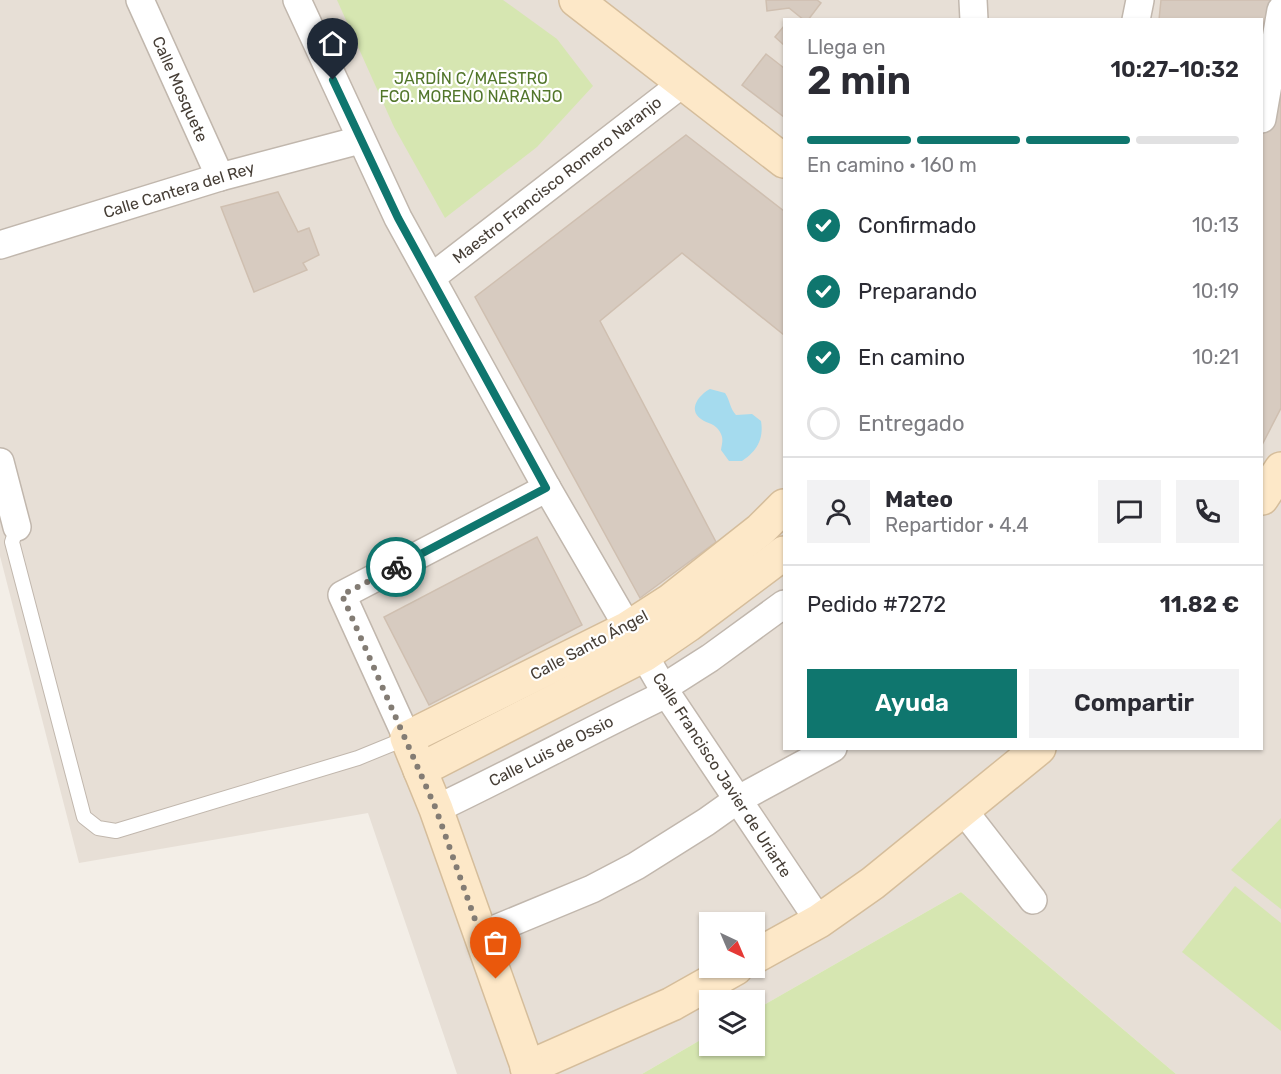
<!DOCTYPE html>
<html lang="es">
<meta charset="utf-8">
<style>
body{margin:0;font-family:Rubik,sans-serif;background:#f2f2f3;color:#2b2b33;height:100vh;display:flex;flex-direction:column;font-size:22px;white-space:nowrap}
*{box-sizing:border-box;margin:0}
p{font-size:20px;color:#7c7c81}
.icon{flex:none;width:33px;height:33px;fill:none;stroke:currentColor;stroke-width:2;stroke-linecap:round;stroke-linejoin:round}
.map{position:relative;flex:1;overflow:hidden}
.drawer{position:absolute;left:783px;top:18px;width:480px;height:732px;display:flex;flex-direction:column;background:#fff;border-radius:0px;box-shadow:0 2px 4px #0004}
.drawer>*{flex:none}
.needle{width:39px;rotate:136deg}
.tools{position:absolute;left:699px;top:912px;display:grid;gap:12px}
.tools a{display:grid;place-items:center;width:66px;height:66px;border-radius:0px;background:#fff;box-shadow:0 2px 4px #0004;font-size:30px}
.pin{position:absolute;display:grid;place-items:center;width:51px;height:51px;color:#fff;margin:-62px -26px;border-radius:50% 50% 50% 0;rotate:-45deg;box-shadow:0 0 6px #0007}
.pin .icon{rotate:45deg}
.courier{position:absolute;display:grid;place-items:center;width:60px;height:60px;margin:-30px;border:4px solid #0f766e;border-radius:50%;background:#fff;color:#222;box-shadow:0 2px 8px #0007}
.headline em{font-style:normal;font-weight:600}
.headline div{display:flex;flex-direction:column-reverse}
.headline{display:flex;align-items:center;justify-content:space-between;height:102px;padding:0 24px}
h1{font-size:39px;font-weight:600;line-height:45px}
.bar{display:grid;grid-template-columns:repeat(4,1fr);gap:9px 6px;align-content:center;height:72px;padding:0 24px}
.bar i{height:8px;border-radius:4px;background:#e1e1e2}
.bar .current{background:#0f766e}
.bar p{grid-column:span 4}
.line{display:flex;align-items:center;gap:15px;padding:0 24px;border-top:2px solid #e1e1e2}
.line div{flex:1}
.round{display:grid;place-items:center;flex:none;width:63px;height:63px;border-radius:0px;background:#f2f2f3}
ol{padding:0 24px;list-style:none}
li{display:flex;align-items:center;gap:18px;height:66px}
li p{margin-inline-start:auto}
li .icon{padding:6px;border-radius:50%;background:#0f766e;color:#fff;stroke-width:4}
li:last-child{color:#7c7c81}
li i{width:33px;height:33px;border:3px solid #e1e1e2;border-radius:50%}
.primary-button{display:flex;gap:12px;margin-top:auto;padding:12px 24px}
.primary-button a{flex:1;height:69px;border-radius:0px;background:#0f766e;color:#fff;font-size:24px;font-weight:600;line-height:69px;text-align:center}
.primary-button a+a{background:#f2f2f3;color:#2b2b33}
.map>svg:first-child{display:block}
.residential{fill:#e7dfd6;fill-rule:evenodd}
.green{fill:#d6e6b1}
.water{fill:#a5dbee}
.building{fill:#d7cbc0;stroke:#cfbfb0;stroke-width:1.5}
.lines{fill:none;stroke-linecap:round;stroke-linejoin:round}
.lane-casing{stroke:#c1b7ad;stroke-width:16}
.street-casing{stroke:#c1b7ad;stroke-width:30}
.secondary-casing{stroke:#d5bd9b;stroke-width:36}
.lane{stroke:#fff;stroke-width:14}
.street{stroke:#fff;stroke-width:27}
.secondary{stroke:#fde8c8;stroke-width:33}
.done{stroke:#837c74;stroke-width:6;stroke-dasharray:0 10.8}
.route{stroke:#0f766e;stroke-width:8}
.labels{text-anchor:middle;dominant-baseline:central;stroke-width:4.5;stroke-linejoin:round;paint-order:stroke}
.park-label{font-size:16px;fill:#52762b;stroke:#fff}
.street-label{font-size:16px;fill:#463e36;stroke:#fff}
</style>
<div class="map">
<svg width="1281" height="1074" viewBox="0 0 1281 1074">
<rect width="100%" height="100%" fill="#f3eee7"/>
<path class="residential" d="M0,0H1281V1074H1176L961,892L755,1010L754,1000H710L709,1035L642,1074H457L368,813L79,863L0,556ZM784,20H1262V748H784ZM710,922H754V968H710Z"/>
<g class="green">
<path d="M337,0H503L557,39L593,86L537,147L445,218L394,127Z"/>
<path d="M1281,818V909L1231,870Z"/>
<path d="M1235,886L1281,923V1031L1182,952Z"/>
<path d="M961,892L1176,1074H642L709,1035L710,1046H754L755,1010Z"/>
</g>
<path class="water" d="M710,389L725,393C730,400 730,409 736,415L752,414L761,421C764,439 757,451 742,461H729L721,450C722,443 724,439 720,432C715,423 708,424 701,419C687,409 700,394 710,389Z"/>
<g class="building">
<path d="M766,0H817L821,3L808,20H804L789,8L767,11Z"/>
<path d="M1161,0H1281L1262,119V20H1159Z"/>
<path d="M1281,10V408L1262,445V119Z"/>
<path d="M784,26V45L775,37Z"/>
<path d="M766,54L784,68V117L742,85Z"/>
<path d="M686,135L784,211V335L682,253L600,321L716,542L640,598L475,297Z"/>
<path d="M278,192L298,232L309,228L319,255L303,263L307,270L254,292L221,207Z"/>
<path d="M537,537L582,625L429,705L384,617Z"/>
</g>
<g class="lines">
<defs>
<path id="lane" d="M17,527L12,542L84,817L98,828L116,831L358,758L407,738"/>
<g id="street">
<path d="M140,0L220,177"/>
<path d="M297,0L398,218L547,488L663,688L819,921"/>
<path d="M973,0L974,20"/>
<path d="M1136,20L1140,0"/>
<path d="M1262,119L1281,10"/>
<path d="M0,245L220,177L360,140"/>
<path d="M432,277L683,83"/>
<path d="M0,462L17,527"/>
<path d="M663,688L710,658L784,604"/>
<path d="M407,738L342,595L547,488"/>
<path d="M436,809C514,772 589,731 666,694"/>
<path d="M964,811L1033,900"/>
<path d="M481,935L592,889L636,866L706,822L737,800L833,748"/>
</g>
<g id="secondary">
<path d="M576,0L784,161"/>
<path d="M1262,498L1281,469"/>
<path d="M420,770L644,655L688,625L784,553"/>
<path d="M754,957L819,921L873,883L1039,748"/>
<path d="M527,1068L672,1004L736,968"/>
<path d="M530,1074L436,809L407,738L628,628L670,601L760,530L784,506"/>
</g>
</defs>
<use href="#lane" class="lane-casing"/>
<use href="#street" class="street-casing"/>
<use href="#secondary" class="secondary-casing"/>
<use href="#lane" class="lane"/>
<use href="#street" class="street"/>
<use href="#secondary" class="secondary"/>
</g>
<g class="lines">
<path class="done" d="M396,567L342,595L436,809L496,979"/>
<path class="route" d="M333,80L398,218L546,488L396,567"/>
</g>
<g class="labels">
<g class="park-label">
<text x="471" y="78">JARDÍN C/MAESTRO<tspan x="471" dy="18">FCO. MORENO NARANJO</tspan></text>
</g>
<g class="street-label">
<text transform="translate(180 89) rotate(66)">Calle Mosquete</text>
<text transform="translate(557 180) rotate(-38)">Maestro Francisco Romero Naranjo</text>
<text transform="translate(179 190) rotate(-17)">Calle Cantera del Rey</text>
<text transform="translate(589 645) rotate(-28)">Calle Santo Ángel</text>
<text transform="translate(551 751) rotate(-27)">Calle Luis de Ossio</text>
<text transform="translate(722 775) rotate(57)">Calle Francisco Javier de Uriarte</text>
</g>
</g>
</svg>
<div class="tools">
<a><svg class="needle" viewBox="-14 -14 28 28"><path d="M0-13l5 13h-10z" fill="#e53935"/><path d="M0 13l5-13h-10z" fill="#7c7c81"/></svg></a>
<a><svg class="icon" aria-label="layers" viewBox="0 0 24 24"><path d="M12 4l9 5-9 5-9-5zM3 14l9 5 9-5"/></svg></a>
</div>
<div class="pin" style="left:496px;top:979px;background:#ea580c"><svg class="icon" aria-label="bag" viewBox="0 0 24 24"><path d="M5 8h14l-1 12H6zM9 8a3 3 0 0 1 6 0"/></svg></div>
<div class="pin" style="left:333px;top:80px;background:#1f2937"><svg class="icon" aria-label="home" viewBox="0 0 24 24"><path d="M3 11l9-7 9 7M6 9v11h12V9"/></svg></div>
<div class="courier" style="left:396px;top:567px"><svg class="icon" aria-label="bike" viewBox="0 0 24 24"><circle cx="6" cy="16" r="4"/><circle cx="18" cy="16" r="4"/><path d="M6 16l4-8h5l3 8M10 8l3 8H6M13 5h3"/></svg></div>
<section class="drawer">
<div class="headline"><div><h1>2 min</h1><p>Llega en</p></div><em>10:27–10:32</em></div>
<div class="bar"><i class="current"></i><i class="current"></i><i class="current"></i><i></i><p>En camino · 160 m</p></div>
<ol>
<li><svg class="icon" aria-label="check" viewBox="0 0 24 24"><path d="M5 12l5 5 9-10"/></svg>Confirmado<p>10:13</p></li>
<li><svg class="icon" aria-label="check" viewBox="0 0 24 24"><path d="M5 12l5 5 9-10"/></svg>Preparando<p>10:19</p></li>
<li><svg class="icon" aria-label="check" viewBox="0 0 24 24"><path d="M5 12l5 5 9-10"/></svg>En camino<p>10:21</p></li>
<li><i></i>Entregado</li>
</ol>
<div class="line" style="height:108px"><a class="round"><svg class="icon" aria-label="person" viewBox="0 0 24 24"><circle cx="12" cy="8" r="4"/><path d="M4 21q1-7 8-7t8 7"/></svg></a><div><b>Mateo</b><p>Repartidor · 4.4</p></div><a class="round"><svg class="icon" aria-label="chat" viewBox="0 0 24 24"><path d="M4 5h16v11H9l-5 4z"/></svg></a><a class="round"><svg class="icon" aria-label="phone" viewBox="0 0 24 24"><path d="M5 4h4l2 5-3 2q2 4 5 5l2-3 5 2v4C11 20 4 13 5 4z"/></svg></a></div>
<div class="line" style="height:78px"><div>Pedido #7272</div><b>11.82 €</b></div>
<div class="primary-button"><a>Ayuda</a><a>Compartir</a></div>
</section>
</div>
